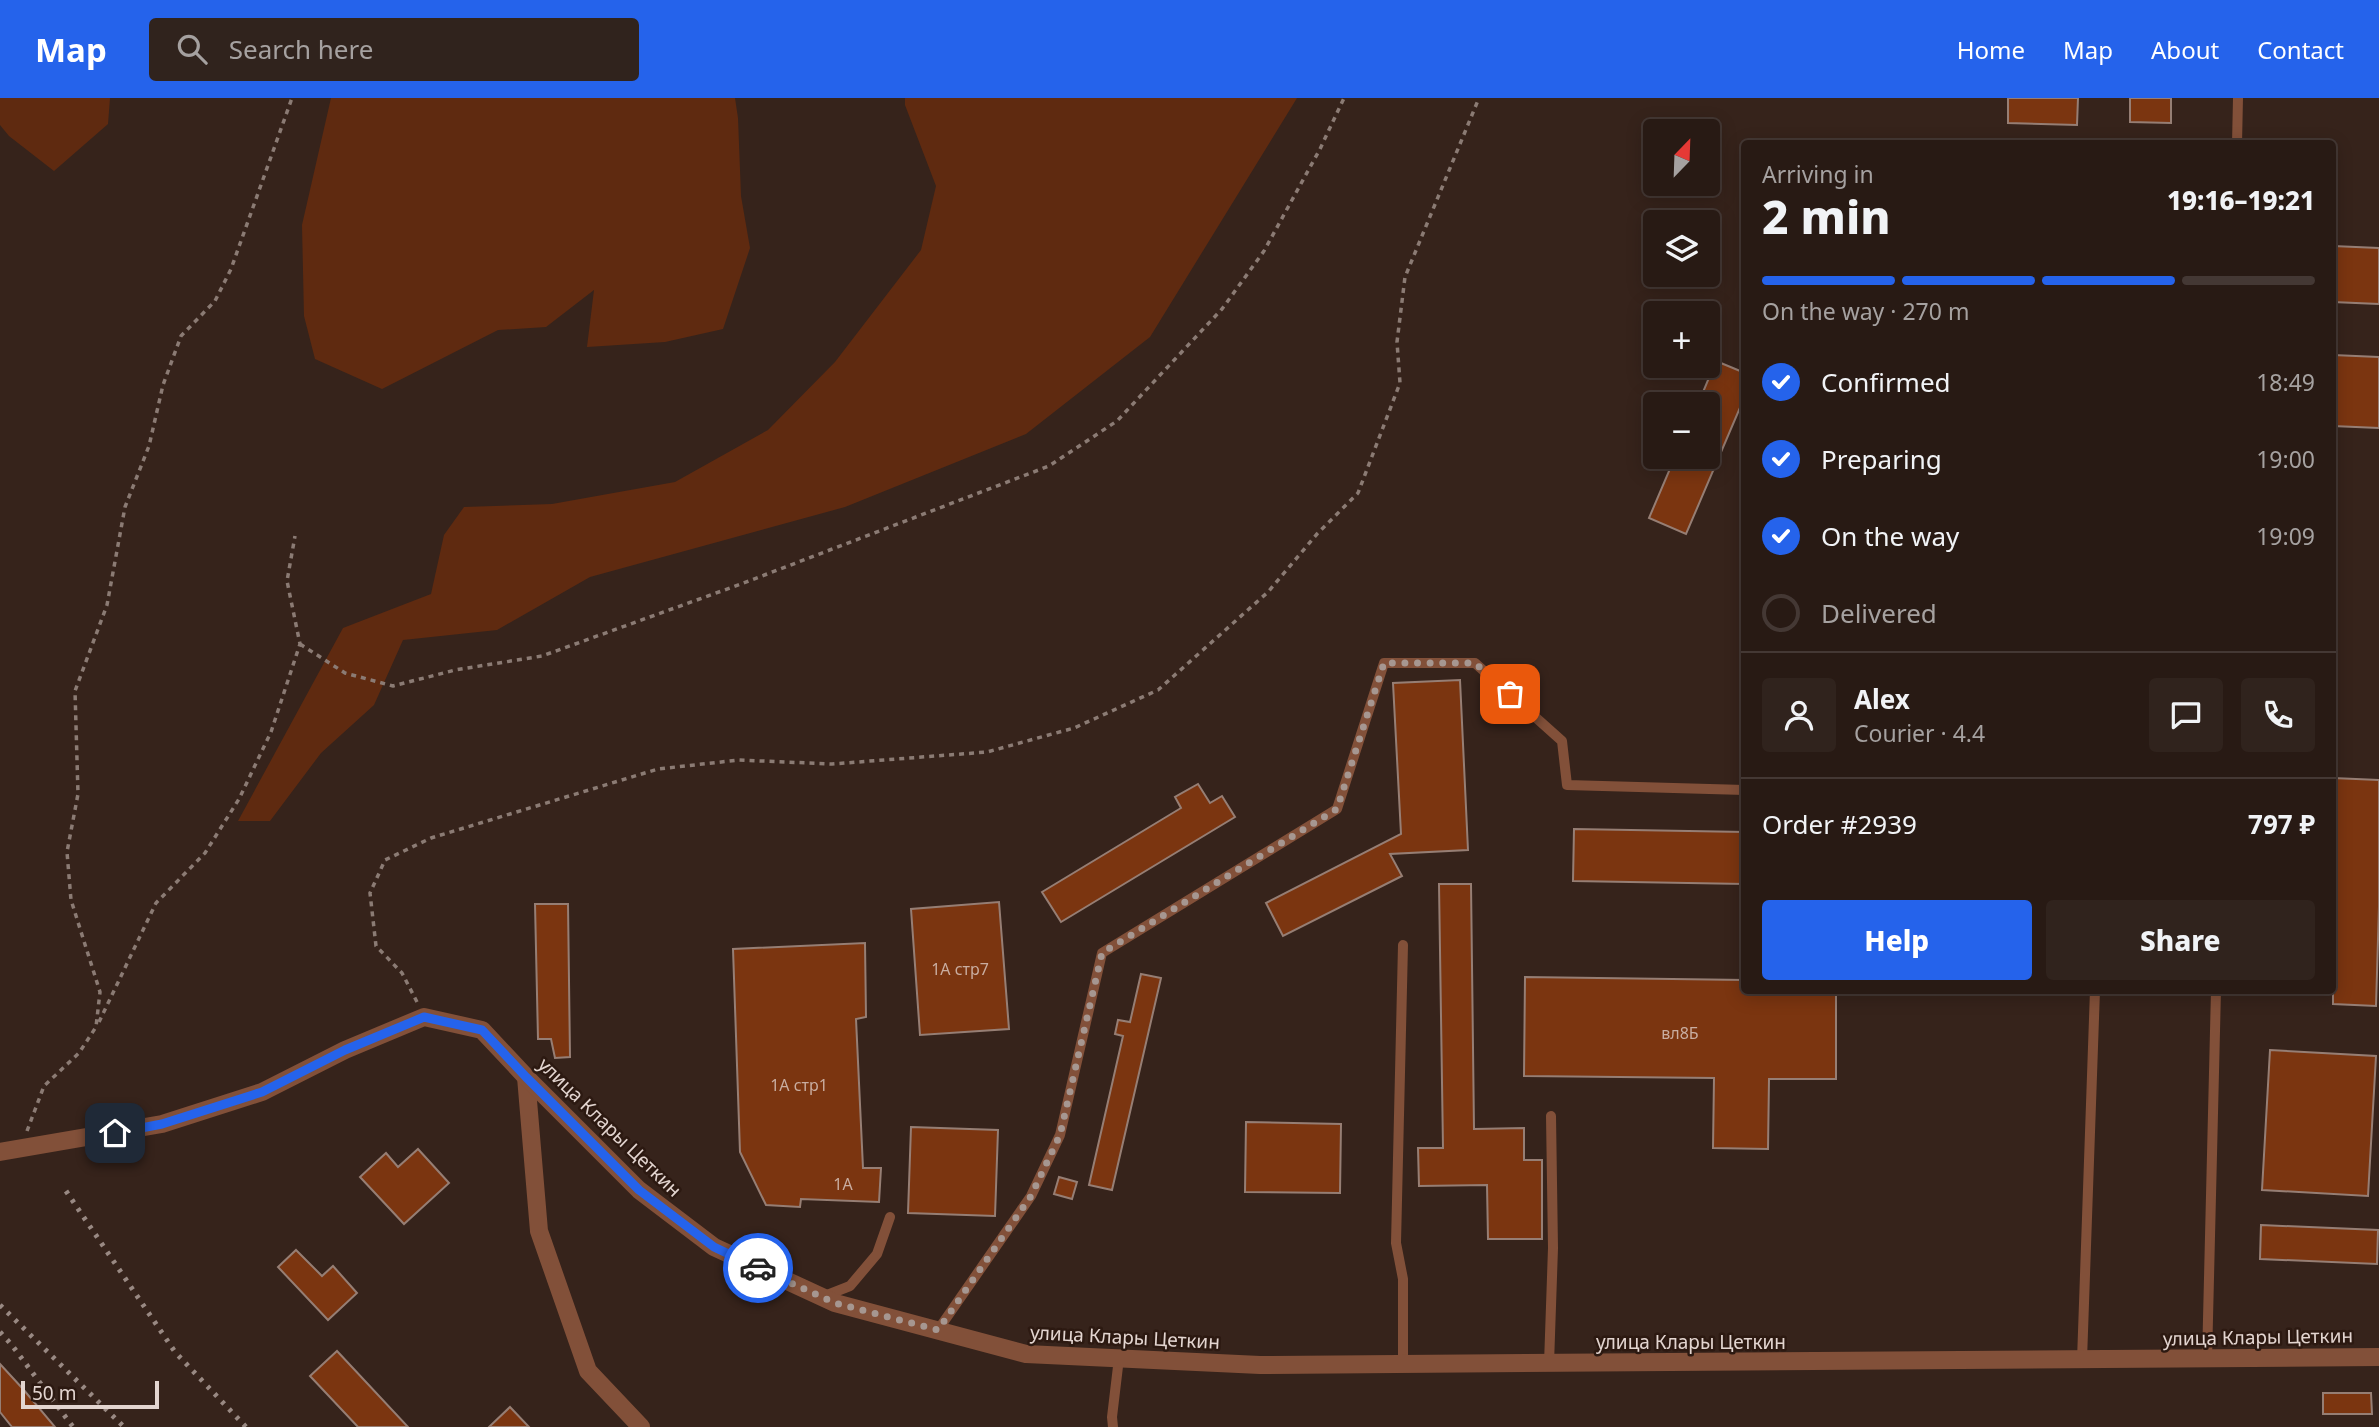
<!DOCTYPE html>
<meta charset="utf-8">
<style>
body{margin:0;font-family:"Noto Sans",sans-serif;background:#30231d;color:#f1f3f6;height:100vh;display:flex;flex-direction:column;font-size:26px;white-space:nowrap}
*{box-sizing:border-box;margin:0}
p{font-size:23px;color:#a5a1a0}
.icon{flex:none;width:38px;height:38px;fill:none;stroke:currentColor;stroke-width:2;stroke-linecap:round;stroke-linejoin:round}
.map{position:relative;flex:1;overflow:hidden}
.details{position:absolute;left:1741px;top:42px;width:595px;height:854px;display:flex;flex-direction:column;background:#281a14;border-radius:7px;box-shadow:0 4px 18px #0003,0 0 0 2px #443834}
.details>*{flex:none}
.needle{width:46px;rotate:23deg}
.fabs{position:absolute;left:1643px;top:21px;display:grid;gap:14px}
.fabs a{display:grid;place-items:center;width:77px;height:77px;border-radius:7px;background:#281a14;box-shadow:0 4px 18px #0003,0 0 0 2px #443834;font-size:35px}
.scale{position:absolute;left:21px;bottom:18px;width:138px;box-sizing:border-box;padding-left:7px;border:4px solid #e3d5d0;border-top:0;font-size:19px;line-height:24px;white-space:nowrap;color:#e3d5d0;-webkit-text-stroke:5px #2c1911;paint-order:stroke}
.pin{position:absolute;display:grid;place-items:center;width:60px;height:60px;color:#fff;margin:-30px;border-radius:14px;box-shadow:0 4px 10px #0006}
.courier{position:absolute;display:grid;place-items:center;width:70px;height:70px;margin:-35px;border:5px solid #2563eb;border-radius:50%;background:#fff;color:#222;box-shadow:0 2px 9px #0007}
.headline em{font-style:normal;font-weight:800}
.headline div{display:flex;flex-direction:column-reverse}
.headline{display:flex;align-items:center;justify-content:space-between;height:119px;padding:0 21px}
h1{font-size:46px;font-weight:800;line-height:52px}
.bar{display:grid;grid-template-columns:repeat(4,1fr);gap:10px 7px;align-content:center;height:84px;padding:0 21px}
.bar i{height:9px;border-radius:5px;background:#443834}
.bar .selected{background:#2563eb}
.bar p{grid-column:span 4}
.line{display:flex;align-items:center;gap:18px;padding:0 21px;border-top:2px solid #443834}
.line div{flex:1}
.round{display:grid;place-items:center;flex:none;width:74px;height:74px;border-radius:7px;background:#30231d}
ol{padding:0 21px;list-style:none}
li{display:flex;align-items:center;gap:21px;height:77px}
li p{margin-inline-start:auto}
li .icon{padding:7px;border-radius:50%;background:#2563eb;color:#fff;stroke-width:4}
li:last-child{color:#a5a1a0}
li i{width:38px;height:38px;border:4px solid #443834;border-radius:50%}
.action{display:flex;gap:14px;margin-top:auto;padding:14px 21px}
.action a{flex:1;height:80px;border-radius:7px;background:#2563eb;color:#fff;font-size:28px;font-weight:800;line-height:80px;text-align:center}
.action a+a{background:#30231d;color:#f1f3f6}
header{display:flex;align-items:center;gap:42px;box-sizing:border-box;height:98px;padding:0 35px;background:#2563eb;color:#fff}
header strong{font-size:33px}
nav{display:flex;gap:38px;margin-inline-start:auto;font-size:24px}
.search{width:490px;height:63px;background:#30231d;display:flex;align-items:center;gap:18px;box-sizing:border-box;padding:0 24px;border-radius:7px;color:#a5a1a0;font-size:26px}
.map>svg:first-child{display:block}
.green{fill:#5f2a10}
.building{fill:#7b3510;stroke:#967e74;stroke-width:2}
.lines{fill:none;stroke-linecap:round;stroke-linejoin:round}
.path{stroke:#8b7b74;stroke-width:3.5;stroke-dasharray:5 5;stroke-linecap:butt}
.lane{stroke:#825039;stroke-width:10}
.street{stroke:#825039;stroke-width:18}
.rail{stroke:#998983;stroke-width:5;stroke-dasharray:3.5 7;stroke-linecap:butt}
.done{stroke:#a69791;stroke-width:7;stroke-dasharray:0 12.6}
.route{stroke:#2563eb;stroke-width:9}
.labels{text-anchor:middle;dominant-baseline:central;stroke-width:5;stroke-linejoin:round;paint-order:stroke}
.number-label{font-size:16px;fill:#c9ada0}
.street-label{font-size:19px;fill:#e3d5d0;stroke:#2c1911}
</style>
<header>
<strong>Map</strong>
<div class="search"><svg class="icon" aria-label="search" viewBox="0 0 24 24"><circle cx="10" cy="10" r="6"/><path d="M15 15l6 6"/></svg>Search here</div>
<nav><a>Home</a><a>Map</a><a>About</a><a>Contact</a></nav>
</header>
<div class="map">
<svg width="2379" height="1329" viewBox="0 0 2379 1329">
<rect width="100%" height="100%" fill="#36231b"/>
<g class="green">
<path d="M0,0H110L108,26L54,73L9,38L0,27Z"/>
<path d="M331,0H735L738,20L741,98L750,150L723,231L665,244L587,249L594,192L546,229L498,232L382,291L315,261L304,218L302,127Z"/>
<path d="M905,0H1297L1150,239L1026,336L845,409L590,479L497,532L403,542L374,607L321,655L270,723H238L343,530L431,496L444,437L464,409L552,406L675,384L768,332L835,264L921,152L936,88L905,7Z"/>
</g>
<g class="building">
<path d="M2008,0H2078L2077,27L2008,25Z"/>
<path d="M2130,0H2171V25L2130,24Z"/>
<path d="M2333,148L2379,150V206L2333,204Z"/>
<path d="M2333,257L2379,259V330L2333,328Z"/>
<path d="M1716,263L1745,275V298L1686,436L1649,420L1675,359H1708V306H1698Z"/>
<path d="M1460,582L1468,752L1390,756L1402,778L1283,838L1266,805L1401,736L1393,585Z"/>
<path d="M2333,680L2379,682V808L2376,908L2333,906Z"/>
<path d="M1198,686L1210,705L1222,698L1235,719L1061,824L1042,794L1181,710L1175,699Z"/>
<path d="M1574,731L1745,734V786L1573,783Z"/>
<path d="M1439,786H1471L1474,1031L1524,1030V1062H1542V1141H1488L1487,1087L1419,1088L1418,1050H1443Z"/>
<path d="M999,804L1009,931L920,937L911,811Z"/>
<path d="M535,806H568L570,959L555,960L551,941H538Z"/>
<path d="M865,845L866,919L856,921L863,1070H881L879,1104L801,1101L800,1109L766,1107L740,1054L733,851Z"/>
<path d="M1141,876L1161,880L1112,1092L1089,1087L1123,938L1115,936L1118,922L1130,924Z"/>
<path d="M1525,879L1745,882V892H1836V981H1769L1768,1051L1713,1050L1714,980L1524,978Z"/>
<path d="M2270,952L2376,958L2368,1098L2262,1092Z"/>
<path d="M1246,1024L1341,1026L1340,1095L1245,1094Z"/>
<path d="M911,1029L998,1032L995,1118L908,1115Z"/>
<path d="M418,1051L449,1085L404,1126L360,1079L386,1055L398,1069Z"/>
<path d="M1059,1079L1077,1084L1072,1101L1054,1096Z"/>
<path d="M2261,1127L2378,1132L2377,1166L2260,1161Z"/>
<path d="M296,1152L322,1178L333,1168L357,1195L328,1222L278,1169Z"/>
<path d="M337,1253L408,1329H358L310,1278Z"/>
<path d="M0,1266L23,1291L55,1329H12L0,1314Z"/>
<path d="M2323,1295H2371L2372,1316H2323Z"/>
<path d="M510,1309L529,1329H489Z"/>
</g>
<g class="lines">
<g class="path">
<path d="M300,546L345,575L393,588L455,572L542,558L741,486L1049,368L1117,323L1222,211L1264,153L1320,51L1344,0"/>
<path d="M417,904L402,875L376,848L370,795L385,762L431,740L658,671L739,662L832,666L987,654L1074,630L1158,592L1268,494L1317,436L1358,395L1400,285L1397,244L1405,179L1479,0"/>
<path d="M99,924L156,805L205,755L239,701L271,634L300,546L287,483L295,438"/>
<path d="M27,1033L44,988L79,955L96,929L100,894L71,802L67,754L78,696L75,593L107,507L125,409L149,348L163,287L181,238L215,203L231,171L292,0"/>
</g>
<g class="lane">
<path d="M2237,46L2238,0"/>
<path d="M822,1199L850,1188L877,1156L890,1119"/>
<path d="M938,1232L1031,1098L1060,1037L1102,855L1337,711L1384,565H1475L1562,643L1567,687L1745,692"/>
<path d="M2082,1262L2095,892"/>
<path d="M2207,1262L2216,892"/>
<path d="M1549,1266L1553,1150L1551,1018"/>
<path d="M1403,1267V1181L1396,1145L1403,847"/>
<path d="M1113,1329L1112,1319L1119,1260"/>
</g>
<g class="street">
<path d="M526,979L539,1133L588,1273L641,1329"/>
<path d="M0,1054L162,1026L262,994L345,952L424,919L482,932L526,979L639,1092L714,1149L835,1205L1026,1256L1260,1267L2379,1259"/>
</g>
<g class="rail">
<path d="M66,1093L175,1254L246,1329"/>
<path d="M0,1207L124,1329"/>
<path d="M0,1234L11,1246L73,1329"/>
</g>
</g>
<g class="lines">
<path class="done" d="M758,1170L835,1205L938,1232L1031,1098L1060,1037L1102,855L1337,711L1384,565H1475L1510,596"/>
<path class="route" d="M115,1035L162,1026L262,994L345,952L424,919L482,932L526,979L639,1092L714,1149L758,1170"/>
</g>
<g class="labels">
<g class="number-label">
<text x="960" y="871">1А стр7</text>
<text x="1680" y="935">вл8Б</text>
<text x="799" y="987">1А стр1</text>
<text x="843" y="1086">1А</text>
</g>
<g class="street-label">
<text transform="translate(610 1029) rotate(44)">улица Клары Цеткин</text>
<text transform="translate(1125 1239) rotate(3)">улица Клары Цеткин</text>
<text transform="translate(2258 1239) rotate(-1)">улица Клары Цеткин</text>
<text x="1691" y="1244">улица Клары Цеткин</text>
</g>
</g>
</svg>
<div class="fabs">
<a><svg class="needle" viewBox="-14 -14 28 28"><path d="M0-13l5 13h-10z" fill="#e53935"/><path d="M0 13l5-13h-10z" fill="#a5a1a0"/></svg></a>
<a><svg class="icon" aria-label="layers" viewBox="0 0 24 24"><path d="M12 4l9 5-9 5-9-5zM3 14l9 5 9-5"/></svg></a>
<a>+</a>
<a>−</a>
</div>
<div class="scale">50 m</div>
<div class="pin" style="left:1510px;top:596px;background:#ea580c"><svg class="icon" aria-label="bag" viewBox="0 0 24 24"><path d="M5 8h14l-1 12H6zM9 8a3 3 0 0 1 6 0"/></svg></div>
<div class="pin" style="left:115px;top:1035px;background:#1f2937"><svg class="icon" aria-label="home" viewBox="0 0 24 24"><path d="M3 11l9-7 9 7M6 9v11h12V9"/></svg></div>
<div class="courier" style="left:758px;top:1170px"><svg class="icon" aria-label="car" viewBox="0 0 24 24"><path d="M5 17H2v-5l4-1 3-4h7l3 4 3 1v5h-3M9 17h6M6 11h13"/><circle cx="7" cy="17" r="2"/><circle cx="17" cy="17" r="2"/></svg></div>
<section class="details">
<div class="headline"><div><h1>2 min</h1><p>Arriving in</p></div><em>19:16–19:21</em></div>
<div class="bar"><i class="selected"></i><i class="selected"></i><i class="selected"></i><i></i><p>On the way · 270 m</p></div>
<ol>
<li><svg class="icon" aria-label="check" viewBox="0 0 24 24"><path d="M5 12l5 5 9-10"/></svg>Confirmed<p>18:49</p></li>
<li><svg class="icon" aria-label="check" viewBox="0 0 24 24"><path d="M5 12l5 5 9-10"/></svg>Preparing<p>19:00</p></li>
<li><svg class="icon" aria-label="check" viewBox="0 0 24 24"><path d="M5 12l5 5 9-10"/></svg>On the way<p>19:09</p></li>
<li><i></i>Delivered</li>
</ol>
<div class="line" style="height:126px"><a class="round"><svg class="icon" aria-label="person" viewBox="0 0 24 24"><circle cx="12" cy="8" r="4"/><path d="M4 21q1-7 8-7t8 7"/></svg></a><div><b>Alex</b><p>Courier · 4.4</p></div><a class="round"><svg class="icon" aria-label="chat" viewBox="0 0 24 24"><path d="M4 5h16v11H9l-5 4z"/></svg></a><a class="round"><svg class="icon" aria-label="phone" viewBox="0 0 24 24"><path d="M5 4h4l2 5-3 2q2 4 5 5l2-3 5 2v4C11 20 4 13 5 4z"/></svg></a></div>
<div class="line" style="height:91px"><div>Order #2939</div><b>797 ₽</b></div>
<div class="action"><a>Help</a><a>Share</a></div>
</section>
</div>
